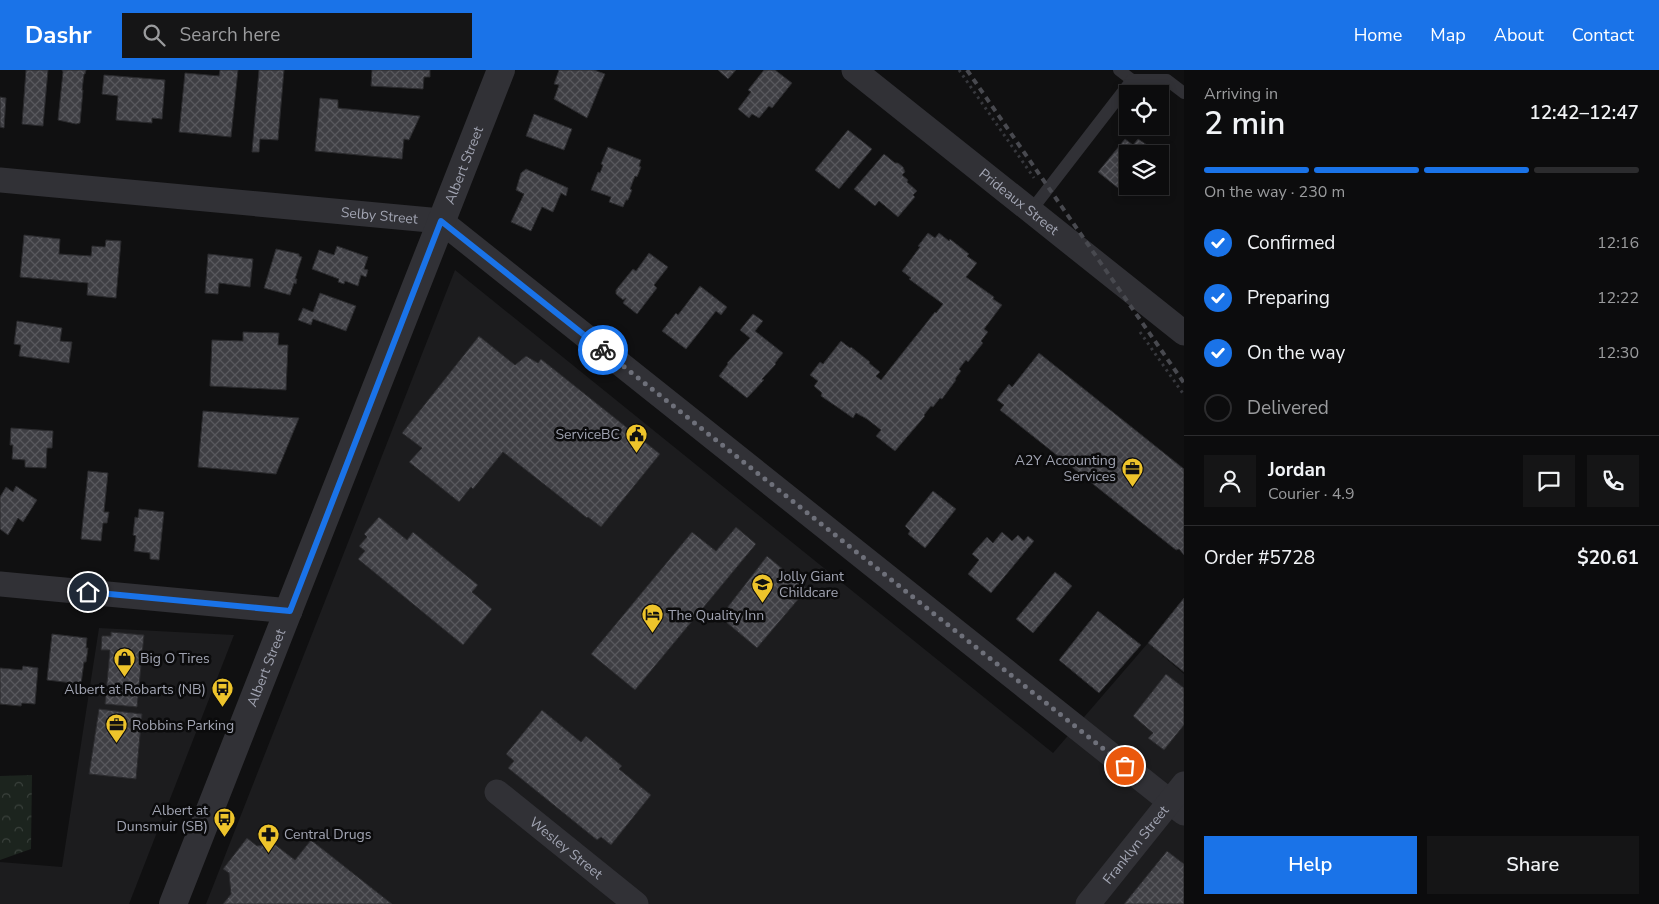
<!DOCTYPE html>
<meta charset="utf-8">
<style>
body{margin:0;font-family:"Nunito Sans",sans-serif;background:#151516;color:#f1f3f6;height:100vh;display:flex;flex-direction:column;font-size:19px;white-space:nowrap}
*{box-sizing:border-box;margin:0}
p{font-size:16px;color:#9a9b9d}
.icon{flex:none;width:28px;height:28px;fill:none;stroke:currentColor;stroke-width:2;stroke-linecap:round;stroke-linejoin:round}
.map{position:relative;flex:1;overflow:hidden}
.drawer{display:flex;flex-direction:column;background:#0c0c0d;width:475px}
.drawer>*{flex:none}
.controls{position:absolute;left:1119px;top:15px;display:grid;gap:10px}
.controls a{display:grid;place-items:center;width:50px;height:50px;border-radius:0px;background:#0c0c0d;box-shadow:0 2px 8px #0003,0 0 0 1px #2c2c2e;font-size:25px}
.pin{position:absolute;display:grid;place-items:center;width:42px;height:42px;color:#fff;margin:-21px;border:2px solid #fff;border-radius:50%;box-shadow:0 1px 5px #0007}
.courier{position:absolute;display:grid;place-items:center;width:50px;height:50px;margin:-25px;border:4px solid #1a73e8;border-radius:50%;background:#fff;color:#222;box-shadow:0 1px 6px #0007}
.head em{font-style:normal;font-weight:600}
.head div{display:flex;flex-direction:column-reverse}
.head{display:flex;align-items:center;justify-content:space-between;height:85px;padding:0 20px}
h1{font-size:32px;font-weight:600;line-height:38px}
.bar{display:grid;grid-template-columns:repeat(4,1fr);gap:8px 5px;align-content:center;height:60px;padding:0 20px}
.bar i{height:6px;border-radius:4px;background:#2c2c2e}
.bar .on{background:#1a73e8}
.bar p{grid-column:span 4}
.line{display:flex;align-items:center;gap:12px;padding:0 20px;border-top:1px solid #2c2c2e}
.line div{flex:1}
.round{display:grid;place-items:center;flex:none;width:52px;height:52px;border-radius:0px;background:#151516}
ol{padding:0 20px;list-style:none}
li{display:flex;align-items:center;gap:15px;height:55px}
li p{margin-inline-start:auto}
li .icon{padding:5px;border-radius:50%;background:#1a73e8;color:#fff;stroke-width:4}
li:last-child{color:#9a9b9d}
li i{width:28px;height:28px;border:2px solid #2c2c2e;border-radius:50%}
.primary-button{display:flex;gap:10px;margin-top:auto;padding:10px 20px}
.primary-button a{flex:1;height:58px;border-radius:0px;background:#1a73e8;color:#fff;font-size:20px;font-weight:600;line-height:58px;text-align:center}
.primary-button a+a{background:#151516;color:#f1f3f6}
header{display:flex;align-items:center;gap:30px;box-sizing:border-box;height:70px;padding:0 25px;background:#1a73e8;color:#fff}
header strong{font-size:24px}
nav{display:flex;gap:28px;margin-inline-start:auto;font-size:18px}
.search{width:350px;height:45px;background:#151516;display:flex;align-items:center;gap:12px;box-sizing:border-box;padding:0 18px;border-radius:0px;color:#9a9b9d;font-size:19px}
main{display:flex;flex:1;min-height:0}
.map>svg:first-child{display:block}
.built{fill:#1c1c1e}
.forest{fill:url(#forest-crowns)}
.building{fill:url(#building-cross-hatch);stroke:#2a2a2d}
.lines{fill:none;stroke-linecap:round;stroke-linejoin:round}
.path{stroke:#37383d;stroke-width:3;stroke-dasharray:2.5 4;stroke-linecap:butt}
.service{stroke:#313136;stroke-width:12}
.minor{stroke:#313136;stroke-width:25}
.tertiary{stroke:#313136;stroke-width:28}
.rail{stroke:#48494f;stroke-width:4;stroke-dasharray:6 5;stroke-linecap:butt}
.done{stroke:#6e707a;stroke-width:5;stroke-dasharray:0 9}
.route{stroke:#1a73e8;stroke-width:6}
.labels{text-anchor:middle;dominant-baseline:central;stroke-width:5;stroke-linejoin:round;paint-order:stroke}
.street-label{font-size:14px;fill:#a1a4b2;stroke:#0b0b0c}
.poi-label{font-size:14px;fill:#a1a4b2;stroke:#0b0b0c;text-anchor:start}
</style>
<header>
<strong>Dashr</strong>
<div class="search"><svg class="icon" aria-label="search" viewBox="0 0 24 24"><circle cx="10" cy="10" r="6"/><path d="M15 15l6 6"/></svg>Search here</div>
<nav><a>Home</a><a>Map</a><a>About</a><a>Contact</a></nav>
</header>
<main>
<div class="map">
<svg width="1184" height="834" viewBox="0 0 1184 834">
<defs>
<pattern id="forest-crowns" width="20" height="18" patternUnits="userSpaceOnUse" patternTransform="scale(1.25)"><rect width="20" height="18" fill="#1c241e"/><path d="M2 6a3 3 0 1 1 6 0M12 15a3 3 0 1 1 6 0" fill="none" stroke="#3a413c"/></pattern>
<pattern id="building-cross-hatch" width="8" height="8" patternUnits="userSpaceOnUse" patternTransform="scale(1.25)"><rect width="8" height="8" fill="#3f3f44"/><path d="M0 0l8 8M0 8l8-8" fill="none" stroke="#58585d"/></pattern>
</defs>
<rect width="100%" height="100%" fill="#101011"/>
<g class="built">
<path d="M455,200L1053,683L1148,573L1184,604V834H206Z"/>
<path d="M99,558L234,565L129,834H0V792L62,797Z"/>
</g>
<path class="forest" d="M32,705L31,779L0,790V706Z"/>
<g class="building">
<path d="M26,0H48L43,56L22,54Z"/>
<path d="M62,0H86L85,4H84L82,20H83L80,53L76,54L58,50L63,2Z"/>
<path d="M220,0H238L231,67L179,62L185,3L219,6Z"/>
<path d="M259,0H284L278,70L260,69L259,82H252Z"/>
<path d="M372,0H430V7H424L423,19L371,16Z"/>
<path d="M559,0H594L605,4L587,48L554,29L559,15L554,14Z"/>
<path d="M718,0H736L728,9Z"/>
<path d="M764,0H775L792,13L772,38L769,36L759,48L752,44L749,48L738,39L751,22L748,20Z"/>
<path d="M104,5L165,10L162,49L152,48V53L116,50L118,26L102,24Z"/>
<path d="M0,27L6,28L4,58L0,57Z"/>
<path d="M320,28L338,30V38L420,46L409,70L404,69L402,89L315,81Z"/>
<path d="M534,44L572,59L564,80L526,66Z"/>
<path d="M848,60L872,79L839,119L815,100Z"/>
<path d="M1125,69L1133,75L1138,69L1147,75L1142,82L1143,84H1128V116L1123,122L1098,102Z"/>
<path d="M608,77L641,90L639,96L641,97L637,107L635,106L630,119L632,120L628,130H626L623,137L609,132L611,127L591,120L598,102L600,103L603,95L601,94Z"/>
<path d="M884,84L895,93H898L903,97L905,102L902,105L908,110L907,112L917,121L913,125L915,127L898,147L879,131L875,136L854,119Z"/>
<path d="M526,99L568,118L566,126L561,123L553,142L542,137L531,161L511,152L524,124L516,120L521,103Z"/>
<path d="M928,163L935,168L939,163L949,171L950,169L969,184L967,186L977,193L966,207L994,227L993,229L1002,235L984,259L988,262L981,271L983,273L968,292L966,290L959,299L961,301L955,309L956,310L942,329L940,328L933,337L931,336L924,345L925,346L895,381L876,366L881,360L867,349L856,343L853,348L821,326L822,323L814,316L818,311L810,305L820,292L823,294L841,271L850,278L851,277L870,292L869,293L880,302L876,306L881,310L935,242L936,243L943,234L909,209L911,208L902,201L920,177L918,176Z"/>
<path d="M24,165L60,169L59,184L91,186L92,176L105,177L106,170L121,171L116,228L87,225L88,213L20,207Z"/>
<path d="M337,176L368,187L364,199L368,200L366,207L361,205L358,216L345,211L344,214L338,212L339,209L312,199L319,180L334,185Z"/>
<path d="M276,179L299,184V186L302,187L295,209H297L296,214L294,213L290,225L264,218Z"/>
<path d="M649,183L668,197L654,215L657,218L637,244L623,233L626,228L623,230L616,224V220L633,199L636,201Z"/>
<path d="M208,184L253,189L250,217L219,213L218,224L205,223Z"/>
<path d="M700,216L727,237L721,245L716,241L686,279L662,261L676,243L678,245Z"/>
<path d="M320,223L356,236L346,261L313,249L311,255L298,250L303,238L313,242Z"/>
<path d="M753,244L763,251L755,261L783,283L775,293L776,294L762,309L764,310L747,328L719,306L728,294L727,293L750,268L740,260Z"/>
<path d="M17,251L62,258L60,271L72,272L69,293L19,286L21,275L14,274Z"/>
<path d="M243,262L279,263L278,275H288L286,320L210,316L212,270L243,271Z"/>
<path d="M479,266L515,295L526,286L538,293L541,289L660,384L601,457L588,447L587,448L503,382L473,419L471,417L459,432L409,392L422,378L402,363Z"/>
<path d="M1039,283L1184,399V485L1179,479L1176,480L1000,340L1004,335L997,330L1009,314L1012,317Z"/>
<path d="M203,341L299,348L276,404L198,397Z"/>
<path d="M11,358L53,361L52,378H47L46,398L25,397V390L12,389L13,375H10Z"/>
<path d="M88,401L108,403L104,442H109L107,453H103L101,471L81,469Z"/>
<path d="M16,416L37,430L23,452L18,448L8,465L0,459V427L6,417L13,422Z"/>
<path d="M933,421L956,439L925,478L908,464L910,461L905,456Z"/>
<path d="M139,439L164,442L159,490L150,489V483L134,481L136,466L133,465L135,447L138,448Z"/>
<path d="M379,447L407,470L413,462L478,515L472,522L492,539L463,575L358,489L365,481L359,476L367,467L364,464Z"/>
<path d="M736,457L756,474L635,620L591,584L692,462L716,481Z"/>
<path d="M1002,462L1012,471L1018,465L1024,471L1028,466L1034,471L991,523L968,504L979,490L972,484L987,467L993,473Z"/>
<path d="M767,486L807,519L757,578L720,547Z"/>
<path d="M1055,502L1072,516L1033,563L1016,549Z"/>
<path d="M1184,528V602L1148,573Z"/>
<path d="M1098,541L1141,575L1099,623L1059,590Z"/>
<path d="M111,562L144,565L137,637L105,634L110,580H101L102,566H111Z"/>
<path d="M52,564L87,568L86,578H88L86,592H84L81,614L47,610Z"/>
<path d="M23,596L38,598L35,634L22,633L21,636L0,634V598L22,600Z"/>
<path d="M1166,604L1184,618V655L1164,680L1148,668L1153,663L1133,646Z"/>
<path d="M99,639L142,644L136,709L89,704Z"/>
<path d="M542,640L581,672L586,666L622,696L619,699L651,725L611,775L601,767L597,770L508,698L514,691L506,684Z"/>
<path d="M247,768L257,776L273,773L295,790L311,770L392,834H223L231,824L229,803L223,799Z"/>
<path d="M1167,781L1184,794V834H1124Z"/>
</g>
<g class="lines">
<g class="path">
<path d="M959,0L1034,108"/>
<path d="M1140,262L1184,325"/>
</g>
<g class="service">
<path d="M1119,0L1132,10"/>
<path d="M1030,142L1132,10H1167L1184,23"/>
</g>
<g class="minor">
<path id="s1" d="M854,0L1184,263"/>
<path id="s2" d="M0,110L441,151L1184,743"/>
<path d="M0,514L290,541"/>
<path id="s3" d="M497,722L636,834"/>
<path id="s4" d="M1088,834L1184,714"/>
</g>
<path class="tertiary" id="s5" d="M173,834L501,0"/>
<path class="rail" d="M967,0L1184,313"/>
</g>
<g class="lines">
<path class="done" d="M603,280L1125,696"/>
<path class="route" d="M88,522L290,541L441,151L603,280"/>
</g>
<defs>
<symbol id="civic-pin" viewBox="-11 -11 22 30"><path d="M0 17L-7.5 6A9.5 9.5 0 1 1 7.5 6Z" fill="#eec42b" stroke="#0b0b0c"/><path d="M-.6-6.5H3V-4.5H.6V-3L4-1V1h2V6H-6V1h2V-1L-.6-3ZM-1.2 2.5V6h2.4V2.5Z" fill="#111"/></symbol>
<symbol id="office-pin" viewBox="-11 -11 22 30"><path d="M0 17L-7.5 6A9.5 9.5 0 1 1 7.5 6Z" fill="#eec42b" stroke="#0b0b0c"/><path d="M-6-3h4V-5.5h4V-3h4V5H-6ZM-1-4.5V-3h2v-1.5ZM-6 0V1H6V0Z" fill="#111"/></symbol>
<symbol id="school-pin" viewBox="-11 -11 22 30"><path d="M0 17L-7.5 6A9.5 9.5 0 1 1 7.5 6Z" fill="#eec42b" stroke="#0b0b0c"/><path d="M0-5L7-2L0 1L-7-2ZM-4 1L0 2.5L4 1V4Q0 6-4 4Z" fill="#111"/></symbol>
<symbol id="hotel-pin" viewBox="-11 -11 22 30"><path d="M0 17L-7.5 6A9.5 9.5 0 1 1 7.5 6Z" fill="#eec42b" stroke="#0b0b0c"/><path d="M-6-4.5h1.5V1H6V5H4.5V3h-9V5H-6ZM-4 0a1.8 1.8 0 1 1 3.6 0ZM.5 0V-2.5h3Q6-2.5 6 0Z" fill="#111"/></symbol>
<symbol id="shop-pin" viewBox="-11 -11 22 30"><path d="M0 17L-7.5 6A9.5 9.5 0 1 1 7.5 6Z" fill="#eec42b" stroke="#0b0b0c"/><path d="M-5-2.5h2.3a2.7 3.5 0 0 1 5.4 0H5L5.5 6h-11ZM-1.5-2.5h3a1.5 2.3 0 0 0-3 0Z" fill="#111"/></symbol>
<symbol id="bus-pin" viewBox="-11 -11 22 30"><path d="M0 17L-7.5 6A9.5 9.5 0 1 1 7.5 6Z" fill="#eec42b" stroke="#0b0b0c"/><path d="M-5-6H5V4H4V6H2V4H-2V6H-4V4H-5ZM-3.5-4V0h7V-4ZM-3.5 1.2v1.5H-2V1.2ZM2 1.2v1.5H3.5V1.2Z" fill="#111"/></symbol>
<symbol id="pharmacy-pin" viewBox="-11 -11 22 30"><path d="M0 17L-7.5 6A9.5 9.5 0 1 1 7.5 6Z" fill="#eec42b" stroke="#0b0b0c"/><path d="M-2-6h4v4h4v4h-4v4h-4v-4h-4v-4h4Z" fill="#111"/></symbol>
</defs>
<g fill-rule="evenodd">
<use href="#civic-pin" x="624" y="352" width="25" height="34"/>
<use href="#office-pin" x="1120" y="386" width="25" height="34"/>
<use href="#school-pin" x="750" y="502" width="25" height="34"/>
<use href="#hotel-pin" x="640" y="532" width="25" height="34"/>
<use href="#shop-pin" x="112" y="576" width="25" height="34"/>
<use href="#bus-pin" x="210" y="606" width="25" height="34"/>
<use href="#office-pin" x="104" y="642" width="25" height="34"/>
<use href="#bus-pin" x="212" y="736" width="25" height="34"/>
<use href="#pharmacy-pin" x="256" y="752" width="25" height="34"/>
</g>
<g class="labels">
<g class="street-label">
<text stroke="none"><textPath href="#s5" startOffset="794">Albert Street</textPath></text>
<text stroke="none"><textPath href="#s1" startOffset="211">Prideaux Street</textPath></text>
<text stroke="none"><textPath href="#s2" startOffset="381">Selby Street</textPath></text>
<text stroke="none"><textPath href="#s5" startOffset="254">Albert Street</textPath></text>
<text stroke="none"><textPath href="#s4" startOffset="76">Franklyn Street</textPath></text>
<text stroke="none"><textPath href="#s3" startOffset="89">Wesley Street</textPath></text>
</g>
<g class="poi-label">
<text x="620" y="364" text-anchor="end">ServiceBC</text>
<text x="1116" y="390" text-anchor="end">A2Y Accounting<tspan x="1116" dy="16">Services</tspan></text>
<text x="779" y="506">Jolly Giant<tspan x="779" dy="16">Childcare</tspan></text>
<text x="668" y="545">The Quality Inn</text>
<text x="140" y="588">Big O Tires</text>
<text x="206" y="619" text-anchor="end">Albert at Robarts (NB)</text>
<text x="132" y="655">Robbins Parking</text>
<text x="208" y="740" text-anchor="end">Albert at<tspan x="208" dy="16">Dunsmuir (SB)</tspan></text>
<text x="284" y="764">Central Drugs</text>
</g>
</g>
</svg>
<div class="controls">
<a><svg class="icon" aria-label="locate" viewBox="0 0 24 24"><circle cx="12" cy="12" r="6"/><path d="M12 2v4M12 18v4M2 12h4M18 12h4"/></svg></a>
<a><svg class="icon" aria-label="layers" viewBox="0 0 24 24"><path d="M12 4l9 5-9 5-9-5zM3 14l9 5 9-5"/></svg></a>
</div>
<div class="pin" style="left:1125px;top:696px;background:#ea580c"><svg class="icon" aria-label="bag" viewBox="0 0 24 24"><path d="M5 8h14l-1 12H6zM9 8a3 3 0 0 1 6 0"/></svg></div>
<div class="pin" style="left:88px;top:522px;background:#1f2937"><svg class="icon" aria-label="home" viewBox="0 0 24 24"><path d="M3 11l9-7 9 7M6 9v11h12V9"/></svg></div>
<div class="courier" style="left:603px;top:280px"><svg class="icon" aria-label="bike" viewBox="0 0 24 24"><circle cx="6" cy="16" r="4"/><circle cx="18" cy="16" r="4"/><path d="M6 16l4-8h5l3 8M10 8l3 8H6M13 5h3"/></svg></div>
</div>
<section class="drawer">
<div class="head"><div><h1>2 min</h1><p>Arriving in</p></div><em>12:42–12:47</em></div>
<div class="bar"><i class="on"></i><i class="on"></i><i class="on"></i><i></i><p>On the way · 230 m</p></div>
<ol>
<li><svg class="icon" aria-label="check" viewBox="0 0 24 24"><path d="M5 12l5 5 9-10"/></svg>Confirmed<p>12:16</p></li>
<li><svg class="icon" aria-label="check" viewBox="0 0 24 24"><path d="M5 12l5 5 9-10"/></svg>Preparing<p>12:22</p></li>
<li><svg class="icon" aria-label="check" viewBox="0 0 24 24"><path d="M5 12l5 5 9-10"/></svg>On the way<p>12:30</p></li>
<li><i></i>Delivered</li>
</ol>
<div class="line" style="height:90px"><a class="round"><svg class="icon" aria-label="person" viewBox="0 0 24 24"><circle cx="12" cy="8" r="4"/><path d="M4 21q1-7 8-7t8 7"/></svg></a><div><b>Jordan</b><p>Courier · 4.9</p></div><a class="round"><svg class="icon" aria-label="chat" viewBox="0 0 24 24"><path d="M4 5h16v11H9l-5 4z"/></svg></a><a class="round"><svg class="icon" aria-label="phone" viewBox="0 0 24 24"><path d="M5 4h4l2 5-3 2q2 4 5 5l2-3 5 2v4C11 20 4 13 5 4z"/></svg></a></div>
<div class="line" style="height:65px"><div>Order #5728</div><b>$20.61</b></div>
<div class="primary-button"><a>Help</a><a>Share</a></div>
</section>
</main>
